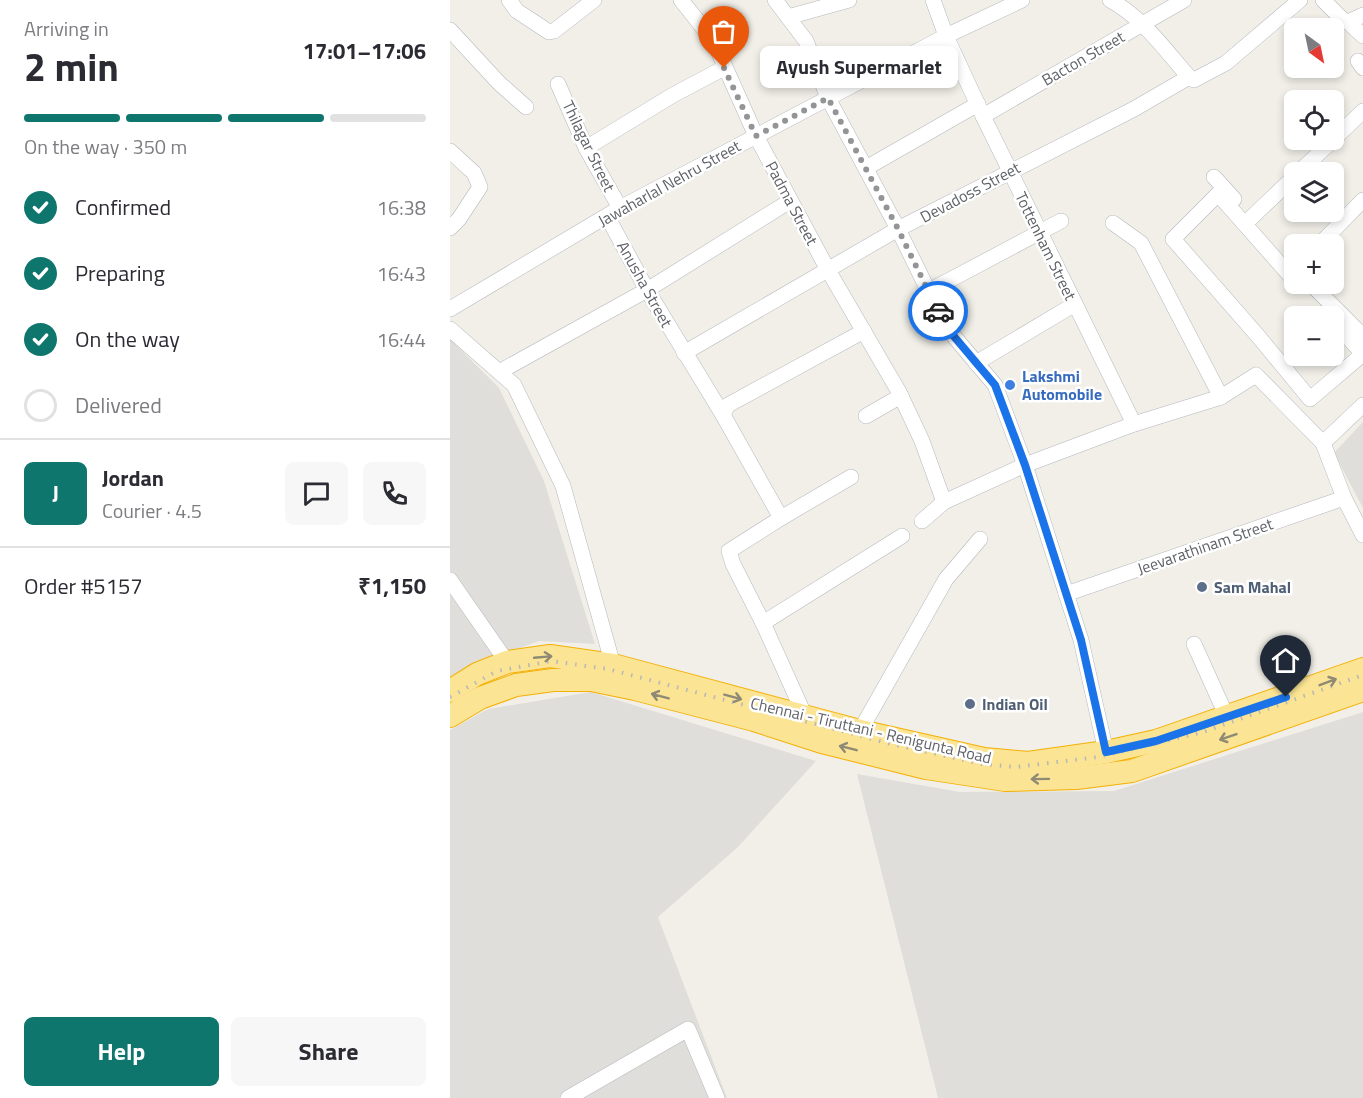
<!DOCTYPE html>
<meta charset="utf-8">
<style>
body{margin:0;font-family:"Titillium Web",sans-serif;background:#f7f7f7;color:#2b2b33;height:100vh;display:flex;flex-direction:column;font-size:22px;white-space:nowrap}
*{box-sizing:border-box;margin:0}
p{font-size:20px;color:#7c7c81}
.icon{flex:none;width:33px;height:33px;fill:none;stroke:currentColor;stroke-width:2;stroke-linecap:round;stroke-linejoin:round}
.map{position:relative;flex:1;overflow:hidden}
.details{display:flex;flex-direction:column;background:#fff;width:450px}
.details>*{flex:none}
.needle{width:39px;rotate:147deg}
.buttons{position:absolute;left:834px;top:18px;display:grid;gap:12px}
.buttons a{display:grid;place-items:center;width:60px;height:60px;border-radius:9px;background:#fff;box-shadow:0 3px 9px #0003;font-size:30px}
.pin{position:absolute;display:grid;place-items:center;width:51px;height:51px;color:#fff;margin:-62px -26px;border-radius:50% 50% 50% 0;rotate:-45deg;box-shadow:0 0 6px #0007}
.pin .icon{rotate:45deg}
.courier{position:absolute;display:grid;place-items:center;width:60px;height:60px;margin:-30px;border:4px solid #1a73e8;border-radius:50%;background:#fff;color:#222;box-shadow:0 2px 8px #0007}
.bubble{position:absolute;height:42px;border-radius:9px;background:#fff;box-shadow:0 3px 9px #0003;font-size:20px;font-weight:700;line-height:42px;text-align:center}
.headline em{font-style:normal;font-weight:700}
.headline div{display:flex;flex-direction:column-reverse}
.headline{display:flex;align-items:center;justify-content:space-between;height:102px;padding:0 24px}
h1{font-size:39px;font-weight:700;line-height:45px}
.bar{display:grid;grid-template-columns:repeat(4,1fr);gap:9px 6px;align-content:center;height:72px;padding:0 24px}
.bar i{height:8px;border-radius:4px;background:#e1e1e2}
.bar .on{background:#0f766e}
.bar p{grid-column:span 4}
.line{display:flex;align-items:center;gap:15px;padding:0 24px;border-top:2px solid #e1e1e2}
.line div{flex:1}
.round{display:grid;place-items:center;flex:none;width:63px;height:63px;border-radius:9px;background:#f7f7f7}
ol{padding:0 24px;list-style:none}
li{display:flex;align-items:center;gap:18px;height:66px}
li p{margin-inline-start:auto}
li .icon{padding:6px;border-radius:50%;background:#0f766e;color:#fff;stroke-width:4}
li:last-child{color:#7c7c81}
li i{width:33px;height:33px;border:3px solid #e1e1e2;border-radius:50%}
.primary-button{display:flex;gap:12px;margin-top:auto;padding:12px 24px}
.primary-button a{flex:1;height:69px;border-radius:9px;background:#0f766e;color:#fff;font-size:24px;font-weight:700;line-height:69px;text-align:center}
.primary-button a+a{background:#f7f7f7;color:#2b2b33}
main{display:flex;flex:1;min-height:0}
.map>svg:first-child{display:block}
.industrial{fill:#e0deda}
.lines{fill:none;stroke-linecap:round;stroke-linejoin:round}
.minor-casing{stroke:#b5b8bc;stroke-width:16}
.highway-casing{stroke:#f4b004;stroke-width:24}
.minor{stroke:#fff;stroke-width:15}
.highway{stroke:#fbe494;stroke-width:22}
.rail{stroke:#b6b7b8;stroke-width:4;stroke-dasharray:1.5 8;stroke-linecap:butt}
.oneway{stroke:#8e8a75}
.done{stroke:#929495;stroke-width:6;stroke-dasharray:0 10.8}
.route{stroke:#1a73e8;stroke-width:8}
.shop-dot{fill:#3f7fe0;stroke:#fff;stroke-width:2}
.service-dot{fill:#5c6f8a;stroke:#fff;stroke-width:2}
.labels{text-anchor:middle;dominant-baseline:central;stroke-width:5;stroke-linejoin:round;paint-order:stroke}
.street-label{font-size:16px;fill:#5f6368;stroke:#fff}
.shop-label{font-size:16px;font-weight:bold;fill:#366cbe;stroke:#fff;text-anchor:start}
.service-label{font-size:16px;font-weight:bold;fill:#4e5e75;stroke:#fff;text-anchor:start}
</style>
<main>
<section class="details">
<div class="headline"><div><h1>2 min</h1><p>Arriving in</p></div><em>17:01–17:06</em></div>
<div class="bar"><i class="on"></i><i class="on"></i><i class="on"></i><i></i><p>On the way · 350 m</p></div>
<ol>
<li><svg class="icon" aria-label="check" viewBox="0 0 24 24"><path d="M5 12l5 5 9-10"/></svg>Confirmed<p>16:38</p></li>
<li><svg class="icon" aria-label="check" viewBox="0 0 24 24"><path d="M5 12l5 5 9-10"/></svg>Preparing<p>16:43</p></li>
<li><svg class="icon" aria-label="check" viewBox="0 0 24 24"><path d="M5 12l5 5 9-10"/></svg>On the way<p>16:44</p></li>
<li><i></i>Delivered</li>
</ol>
<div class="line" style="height:108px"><b class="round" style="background:#0f766e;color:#fff">J</b><div><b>Jordan</b><p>Courier · 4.5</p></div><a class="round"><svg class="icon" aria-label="chat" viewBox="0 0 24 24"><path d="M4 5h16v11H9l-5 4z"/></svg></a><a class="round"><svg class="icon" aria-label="phone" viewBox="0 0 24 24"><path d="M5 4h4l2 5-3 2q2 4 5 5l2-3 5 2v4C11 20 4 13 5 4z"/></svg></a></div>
<div class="line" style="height:78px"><div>Order #5157</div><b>₹1,150</b></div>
<div class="primary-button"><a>Help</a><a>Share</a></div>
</section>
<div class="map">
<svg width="913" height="1098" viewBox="0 0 913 1098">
<rect width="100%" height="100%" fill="#f1efe8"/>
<g class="industrial">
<path d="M0,339L49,388L94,481L145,644L89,641L23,665L0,680Z"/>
<path d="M913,422V508L884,453Z"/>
<path d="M141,692L366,761L288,847L208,917L277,1098H0V730L38,709Z"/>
<path d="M913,712V1098H488L407,774L510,792L664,791Z"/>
</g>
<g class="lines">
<defs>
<g id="minor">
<path d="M59,0L67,11L99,32L104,31L144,0"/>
<path d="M231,0L262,39"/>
<path d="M325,0L356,41L378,98L448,229L496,327L545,385L575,465L631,640L656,752"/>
<path d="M483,0L496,36L533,116L684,424"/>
<path d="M660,0C693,18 715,50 739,77L744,80L776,63L850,0"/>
<path d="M873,0L893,20L898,22L913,15"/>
<path d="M338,17L399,0"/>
<path d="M898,22L913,36"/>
<path d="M0,30L49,83L76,107"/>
<path d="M265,44L306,136L378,270L449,392L472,441L494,502"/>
<path d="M908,61L913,68"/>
<path d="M108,84L136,148L170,208"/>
<path d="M533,116L734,0"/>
<path d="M884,139L913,111"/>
<path d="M136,148L223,95L274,68"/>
<path d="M0,151L24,173L30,187L9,219L0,228"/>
<path d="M416,168L528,104"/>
<path d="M849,172L883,140"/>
<path d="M764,177L784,199"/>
<path d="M157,216L197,290L273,415"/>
<path d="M801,218L844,177"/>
<path d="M663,223L691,243L771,397"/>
<path d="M870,244L913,200"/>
<path d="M844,280L768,194L723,239L808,336L860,399L913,354"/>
<path d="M861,284L913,336"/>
<path d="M479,291L611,221"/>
<path d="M0,309L170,208L496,36L572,0"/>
<path d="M884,322L913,354"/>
<path d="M0,329L64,385L113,486L163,665"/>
<path d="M234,353L448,229L684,109L739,77"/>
<path d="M526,363L625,304"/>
<path d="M49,372L197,290L340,201"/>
<path d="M416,416L451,396"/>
<path d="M873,443L913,405"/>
<path d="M331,518L401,477"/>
<path d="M472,521L494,502L575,465L684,424L771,397L806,375L873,443L894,498L913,535"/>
<path d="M0,580L57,662"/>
<path d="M616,594L894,498"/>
<path d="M313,623L452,536"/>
<path d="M744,644L777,717"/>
<path d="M355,716L313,623L283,564L279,551L331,518L273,415L278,405L414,331"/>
<path d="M410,731L496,579L530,539"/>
<path d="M118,1098L238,1029L267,1098"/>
</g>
<g id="highway">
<path d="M0,691L27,674L57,662L100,656L163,665L410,731L534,759L578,763L656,752L706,741L913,669"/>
<path d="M0,716L30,698L66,685L103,680H141L185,689L304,720L372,742L476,768L555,780L626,778L682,771L913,690"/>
</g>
</defs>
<use href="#minor" class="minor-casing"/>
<use href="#highway" class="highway-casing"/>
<use href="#minor" class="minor"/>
<use href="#highway" class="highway"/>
<path class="rail" d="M0,697L47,671L101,661L158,669L441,744L532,764L566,767L648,757L753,732L913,675"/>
</g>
<defs><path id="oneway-shaft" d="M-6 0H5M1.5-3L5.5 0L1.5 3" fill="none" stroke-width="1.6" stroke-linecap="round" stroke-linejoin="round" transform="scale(1.5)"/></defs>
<g class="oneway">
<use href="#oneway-shaft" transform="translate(93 657) rotate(-5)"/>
<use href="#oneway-shaft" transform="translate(878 682) rotate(-21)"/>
<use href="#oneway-shaft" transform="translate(210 696) rotate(-165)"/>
<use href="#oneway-shaft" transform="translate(283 697) rotate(15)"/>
<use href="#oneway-shaft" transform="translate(778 737) rotate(161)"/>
<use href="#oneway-shaft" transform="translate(398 748) rotate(-166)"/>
<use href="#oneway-shaft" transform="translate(590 779) rotate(179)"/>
</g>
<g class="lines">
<path class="done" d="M274,68L306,136L378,98L448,229L488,311"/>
<path class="route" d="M488,311L496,327L545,385L575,465L631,640L656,752L706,741L836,697"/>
</g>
<circle class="shop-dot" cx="560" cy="385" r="6"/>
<g class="service-dot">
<circle cx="752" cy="587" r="6"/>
<circle cx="520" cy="704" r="6"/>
</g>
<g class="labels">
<g class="street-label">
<text transform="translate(633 58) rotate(-30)">Bacton Street</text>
<text transform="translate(139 146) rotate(64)">Thilagar Street</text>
<text transform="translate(219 183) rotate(-29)">Jawaharlal Nehru Street</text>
<text transform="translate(520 192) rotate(-28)">Devadoss Street</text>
<text transform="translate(342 203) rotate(62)">Padma Street</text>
<text transform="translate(596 246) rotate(64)">Tottenham Street</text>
<text transform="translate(195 284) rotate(61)">Anusha Street</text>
<text transform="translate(755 546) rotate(-19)">Jeevarathinam Street</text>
<text transform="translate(421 730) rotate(13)">Chennai - Tiruttani - Renigunta Road</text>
</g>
<g class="shop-label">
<text x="572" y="376">Lakshmi<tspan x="572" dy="18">Automobile</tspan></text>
</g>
<g class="service-label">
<text x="764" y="587">Sam Mahal</text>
<text x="532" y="704">Indian Oil</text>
</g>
</g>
</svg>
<div class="buttons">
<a><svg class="needle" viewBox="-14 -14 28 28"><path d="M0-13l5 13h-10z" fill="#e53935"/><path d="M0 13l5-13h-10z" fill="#7c7c81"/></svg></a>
<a><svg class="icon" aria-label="locate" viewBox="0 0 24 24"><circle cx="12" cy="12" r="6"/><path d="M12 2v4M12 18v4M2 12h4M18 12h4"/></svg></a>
<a><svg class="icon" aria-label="layers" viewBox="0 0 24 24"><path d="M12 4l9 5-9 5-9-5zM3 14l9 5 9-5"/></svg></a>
<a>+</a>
<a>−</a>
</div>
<div class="pin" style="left:274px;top:68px;background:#ea580c"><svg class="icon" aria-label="bag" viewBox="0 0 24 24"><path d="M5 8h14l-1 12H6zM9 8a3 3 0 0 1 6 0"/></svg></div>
<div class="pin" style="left:836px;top:697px;background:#1f2937"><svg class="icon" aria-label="home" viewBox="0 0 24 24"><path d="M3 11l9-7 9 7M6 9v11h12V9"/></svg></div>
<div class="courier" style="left:488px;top:311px"><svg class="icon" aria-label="car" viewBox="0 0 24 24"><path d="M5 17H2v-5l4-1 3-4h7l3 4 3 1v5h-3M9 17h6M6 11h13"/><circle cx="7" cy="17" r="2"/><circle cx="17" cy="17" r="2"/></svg></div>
<div class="bubble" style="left:310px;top:46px;width:198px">Ayush Supermarlet</div>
</div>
</main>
